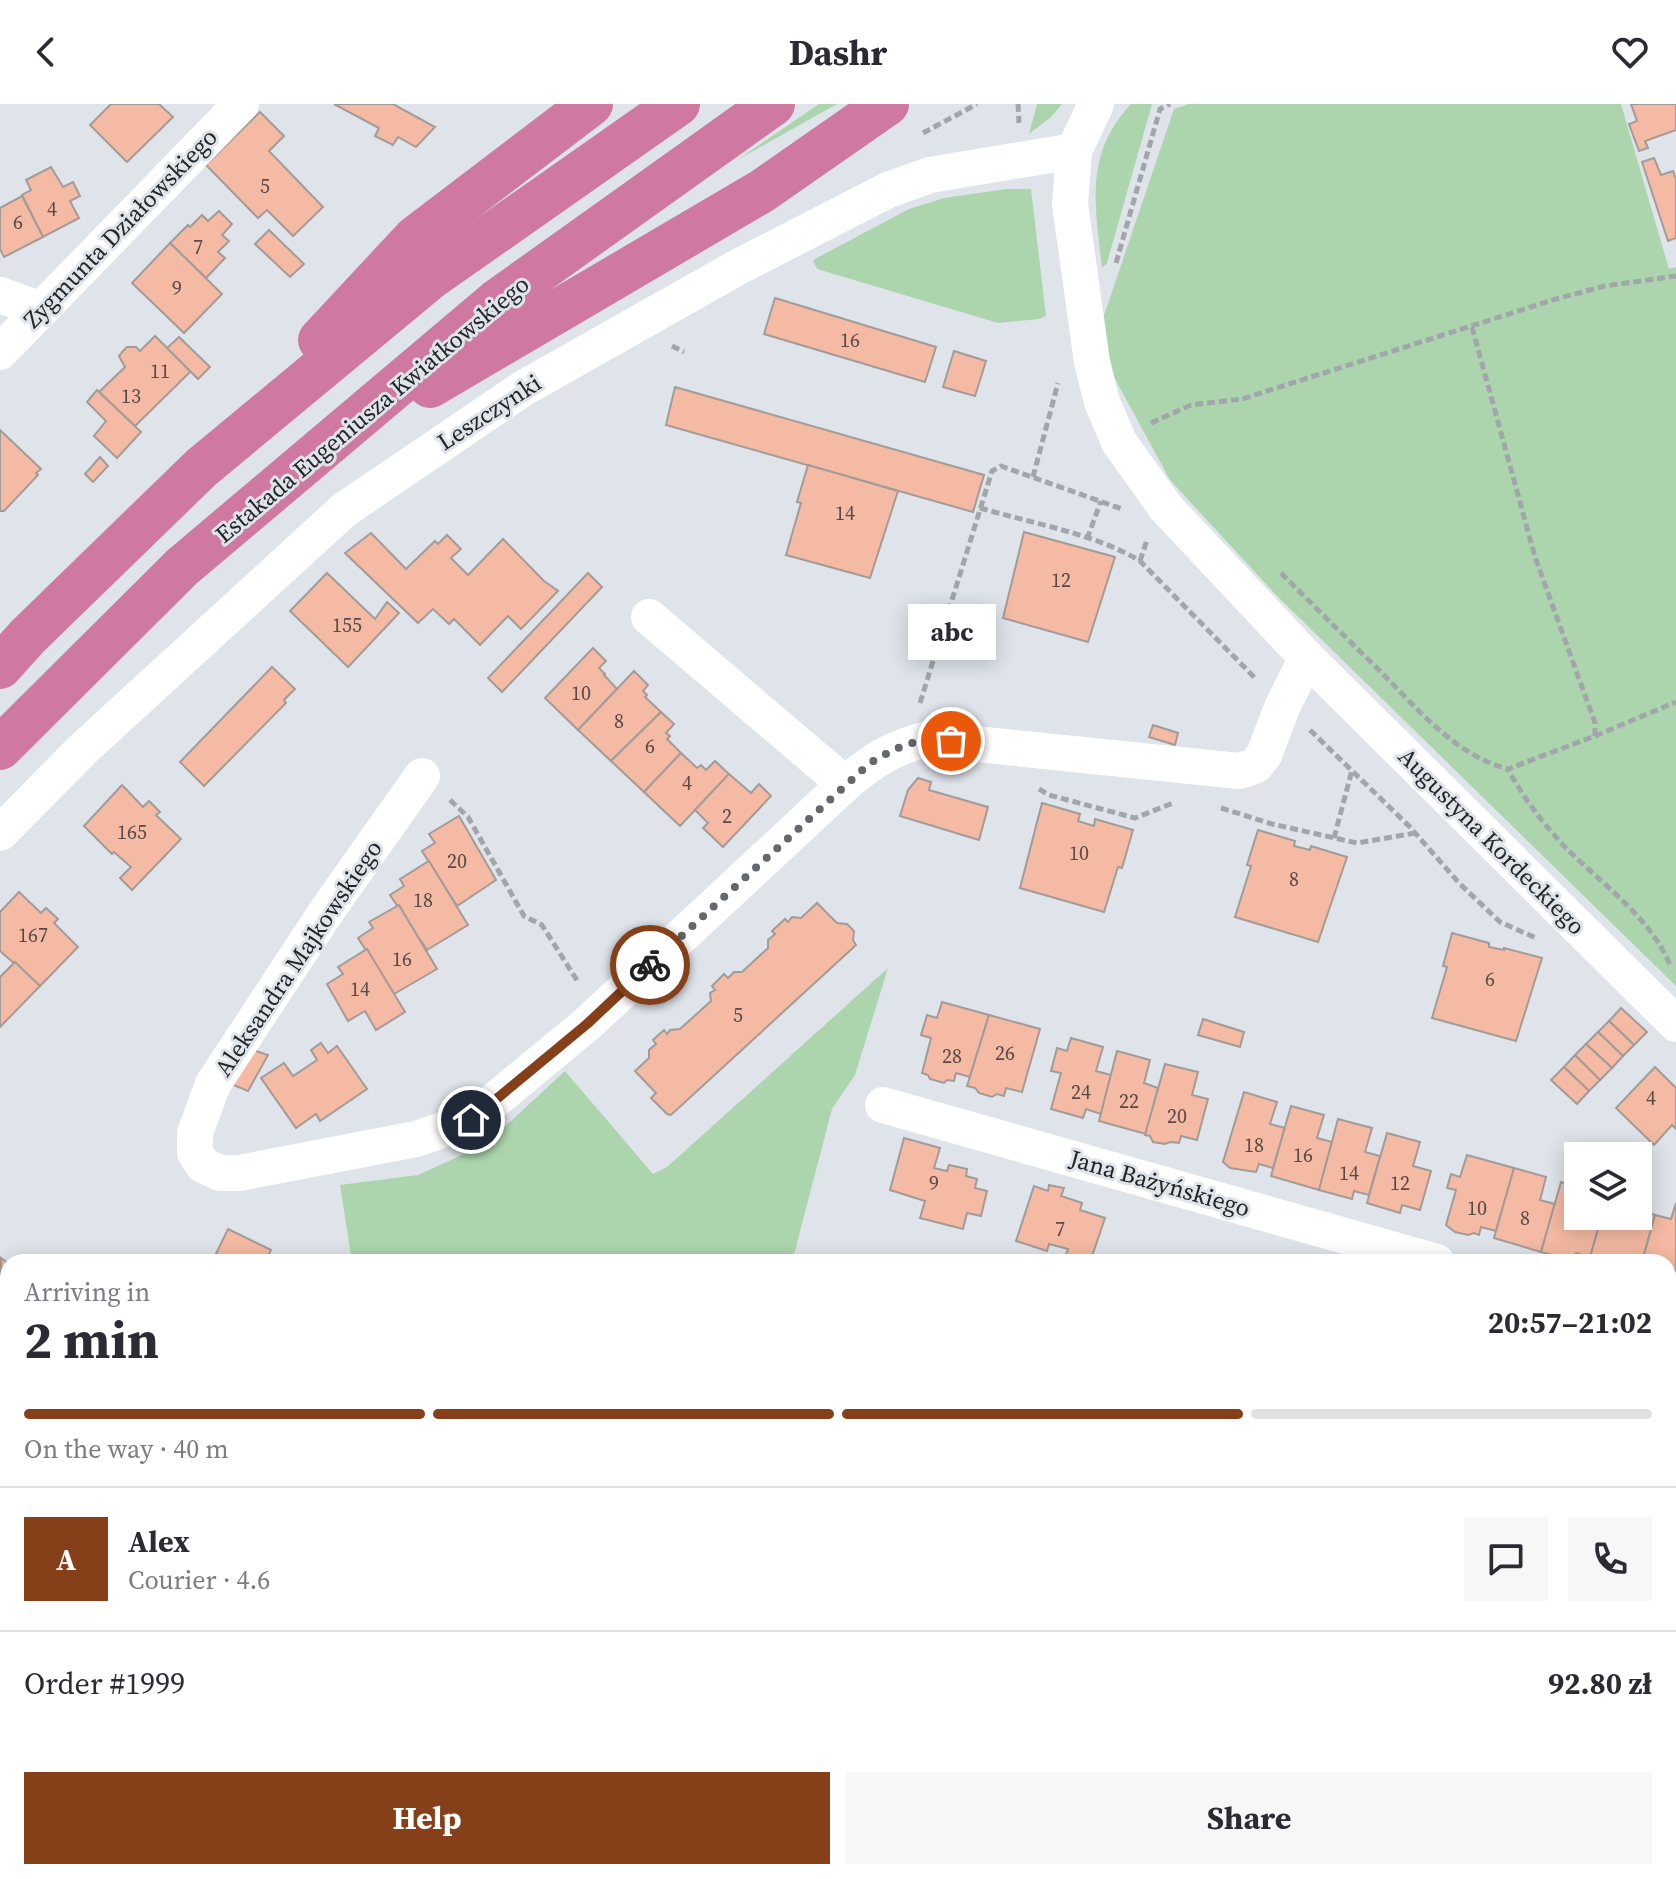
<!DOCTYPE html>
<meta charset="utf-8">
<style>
body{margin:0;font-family:"Source Serif 4",serif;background:#f7f7f7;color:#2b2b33;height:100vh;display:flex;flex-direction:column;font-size:30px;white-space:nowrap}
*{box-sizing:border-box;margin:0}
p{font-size:26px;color:#7c7c81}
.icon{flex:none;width:44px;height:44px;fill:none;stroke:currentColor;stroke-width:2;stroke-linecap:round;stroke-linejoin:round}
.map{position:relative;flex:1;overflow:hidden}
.sheet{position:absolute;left:0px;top:1150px;width:1676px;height:626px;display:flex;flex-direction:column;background:#fff;border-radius:24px 24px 0 0;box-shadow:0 4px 20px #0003}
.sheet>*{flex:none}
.tools{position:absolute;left:1564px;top:1038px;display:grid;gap:16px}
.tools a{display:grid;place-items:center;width:88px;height:88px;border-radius:0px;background:#fff;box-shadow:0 4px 20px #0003;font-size:40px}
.pin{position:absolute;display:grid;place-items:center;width:68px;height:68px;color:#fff;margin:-34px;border:4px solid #fff;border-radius:50%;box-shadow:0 2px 8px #0007}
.courier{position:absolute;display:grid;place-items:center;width:80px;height:80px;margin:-40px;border:6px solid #853f19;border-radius:50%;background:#fff;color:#222;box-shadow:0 2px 10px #0007}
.bubble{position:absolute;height:56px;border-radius:0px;background:#fff;box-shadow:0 4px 20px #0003;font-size:26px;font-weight:700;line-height:56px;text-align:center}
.summary em{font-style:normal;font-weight:700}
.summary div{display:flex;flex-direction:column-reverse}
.summary{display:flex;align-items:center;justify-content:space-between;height:136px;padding:0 24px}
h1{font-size:52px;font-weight:700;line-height:60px}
.bar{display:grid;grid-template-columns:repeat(4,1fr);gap:12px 8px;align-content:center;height:96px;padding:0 24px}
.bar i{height:10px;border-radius:6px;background:#e1e1e2}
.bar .active{background:#853f19}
.bar p{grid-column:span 4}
.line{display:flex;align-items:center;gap:20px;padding:0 24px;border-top:2px solid #e1e1e2}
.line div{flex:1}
.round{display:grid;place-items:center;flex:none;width:84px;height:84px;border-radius:0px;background:#f7f7f7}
.button{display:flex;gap:16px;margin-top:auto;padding:16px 24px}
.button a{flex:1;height:92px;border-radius:0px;background:#853f19;color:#fff;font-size:32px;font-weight:700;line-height:92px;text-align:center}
.button a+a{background:#f7f7f7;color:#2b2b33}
header{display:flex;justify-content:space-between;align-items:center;height:104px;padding:0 24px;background:#fff;font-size:36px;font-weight:700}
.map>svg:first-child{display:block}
.green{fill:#acd5ad}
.building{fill:#f5baa3;stroke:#a39b98;stroke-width:2}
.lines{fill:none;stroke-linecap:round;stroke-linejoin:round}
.path{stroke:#a1a6ab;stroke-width:5;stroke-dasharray:8 4;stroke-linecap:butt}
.minor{stroke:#fff;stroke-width:36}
.highway{stroke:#cf79a2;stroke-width:44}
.done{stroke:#64686c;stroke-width:8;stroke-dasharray:0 14.4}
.route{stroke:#853f19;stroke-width:10}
.labels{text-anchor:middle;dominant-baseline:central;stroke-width:6;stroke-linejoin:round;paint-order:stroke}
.number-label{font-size:20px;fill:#584a47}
.street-label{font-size:24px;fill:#232528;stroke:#dee4ea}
</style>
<header><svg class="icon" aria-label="back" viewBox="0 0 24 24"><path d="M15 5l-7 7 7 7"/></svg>Dashr<svg class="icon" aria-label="heart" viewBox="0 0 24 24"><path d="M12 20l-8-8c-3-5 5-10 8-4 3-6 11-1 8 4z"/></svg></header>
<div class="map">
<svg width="1676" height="1775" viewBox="0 0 1676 1775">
<rect width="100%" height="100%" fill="#dee4ea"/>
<g class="green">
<path d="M819,0H837L737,56Z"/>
<path d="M1037,0H1062L1051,13L1029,30Z"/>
<path d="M1131,0H1152L1107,159L1102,164C1095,102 1084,50 1131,0Z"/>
<path d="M1189,0H1621L1669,165L1676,163V882L1277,492L1170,376L1095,238L1174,5Z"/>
<path d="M1007,85H1031L1046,212L1039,215L998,219L817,165L813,156L909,105L944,94Z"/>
<path d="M888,864L855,971L832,1005L792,1158H352L340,1081L418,1071L486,1040L565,967L653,1070L667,1063Z"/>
<path d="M0,1422L8,1425V1768H53L50,1775H0Z"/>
<path d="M1668,1534L1676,1537V1775H1410L1377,1768H1668Z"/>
<path d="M312,1768H504L492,1775H316Z"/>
<rect x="774" y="1768" width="108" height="7"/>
</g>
<g class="building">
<path d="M111,0H159L173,13L127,58L90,21Z"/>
<path d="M334,0H393L435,23L416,43L398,33L393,41L375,32L379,24Z"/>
<path d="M1631,0H1676V26L1645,37L1648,44L1639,47L1629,20L1637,17Z"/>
<path d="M260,8L284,32L269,47L323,103L293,132L267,106L258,114L206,61Z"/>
<path d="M1654,54L1661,71L1673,67L1676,75V134L1668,137L1642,58Z"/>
<path d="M51,63L63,83L73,78L80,92L70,97L79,114L43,133L22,91L31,86L26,76Z"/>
<path d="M22,92L43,133L4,153L0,145V104Z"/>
<path d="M219,107L232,120L222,131L229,137L218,148L225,154L206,174L170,139L188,121L190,123L202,111L208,117Z"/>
<path d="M269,126L304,160L290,173L255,140Z"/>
<path d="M170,139L222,190L184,229L132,179Z"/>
<path d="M775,194L936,243L925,278L764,230Z"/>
<path d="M155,232L191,267L135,322L99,288L125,263L119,252L123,247L127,243H136L140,247Z"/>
<path d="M179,233L210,263L198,275L167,244Z"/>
<path d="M954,247L986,257L975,292L943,283Z"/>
<path d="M675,283L984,371L973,408L666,321Z"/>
<path d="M97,286L141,328L117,354L94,332L106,317L87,298Z"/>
<path d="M0,326L41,365L36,369L38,371L4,407H0Z"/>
<path d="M100,353L108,362L93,378L85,370Z"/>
<path d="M808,361L898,387L870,474L786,451L801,399L797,398Z"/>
<path d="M1024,428L1115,453L1088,538L1003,514Z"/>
<path d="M371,429L406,465L435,437L438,440L447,431L461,445L451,454L468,471L503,435L544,477L558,487L521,525L508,512L480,541L454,515L449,520L433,505L418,519L345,449Z"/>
<path d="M327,469L375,515L387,498L399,509L348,563L290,507Z"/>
<path d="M588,469L602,483L502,588L488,574Z"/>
<path d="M593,544L606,557L599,564L605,570L604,571L617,585L578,626L545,594Z"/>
<path d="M272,563L295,585L284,596L286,599L204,682L180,658Z"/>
<path d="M634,567L648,581L643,587L647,591L645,593L661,608L611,657L578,626Z"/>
<path d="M661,608L674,620L666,629L670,632L667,635L681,649L644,688L611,657Z"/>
<path d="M1153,621L1178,629L1175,641L1149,633Z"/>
<path d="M681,649L697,664L701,661L706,666L715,657L729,670L680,722L644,688Z"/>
<path d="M729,670L751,689L759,680L771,692L723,743L703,724L708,719L695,706Z"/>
<path d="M918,674L931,678L929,686L988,703L979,736L900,712L908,686Z"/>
<path d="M122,681L143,703L149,697L160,708L156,711L181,735L132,786L120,774L131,763L114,748L112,750L84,722Z"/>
<path d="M1042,699L1080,710L1078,717L1094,722L1095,715L1133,726L1122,764L1118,763L1104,808L1020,784Z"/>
<path d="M459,712L496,776L457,802L422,747L435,739L429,730Z"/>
<path d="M1258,726L1295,737L1294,742L1310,746L1311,742L1347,753L1318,838L1235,813L1251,762L1247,761Z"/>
<path d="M429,757L468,821L427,846L390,791L404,782L400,775Z"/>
<path d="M19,788L41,809L46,804L58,815L54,819L78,843L40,882L0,847V808Z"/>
<path d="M817,799L837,819L847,820L854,827L853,836L856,841L671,1011L667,1010L651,994L656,989L635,967L649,954V946L656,940L653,936L664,926L667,930L670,926L680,925L711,897L710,889L715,886L712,882L724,870L728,874L734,868H742L768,844V836L775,830L772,827L785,815L788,818L792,813L801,814Z"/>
<path d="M399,801L437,865L394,890L358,834L373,824L369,818Z"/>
<path d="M1452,829L1489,839V843L1504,846V844L1542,854L1516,937L1432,914L1447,863L1443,862Z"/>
<path d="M367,845L405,908L376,926L365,907L348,917L327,880L343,870L338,863Z"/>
<path d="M15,858L40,882L0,923V873Z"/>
<path d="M942,898L989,911L970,973L956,969L954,977L947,976L944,979L930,975L928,971L922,969L931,934L921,931L927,911L937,914Z"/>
<path d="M1621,904L1647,928L1634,941L1609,917Z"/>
<path d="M989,911L1040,925L1022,988L1006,984L1004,992L997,990L992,993L979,989L975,984L967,982Z"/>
<path d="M1203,915L1244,928L1240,943L1198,931Z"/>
<path d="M1609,917L1634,941L1623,952L1598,928Z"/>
<path d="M1598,928L1623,952L1612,964L1586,940Z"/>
<path d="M1071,934L1103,943L1096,967L1111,971L1101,1010L1086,1005L1083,1014L1051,1005L1061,969L1051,967L1057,944L1067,947Z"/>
<path d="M321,939L328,949L337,942L367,985L320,1017L316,1010L296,1024L261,974L284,959L293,972L317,956L311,946Z"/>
<path d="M1586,940L1612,964L1600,976L1575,951Z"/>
<path d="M250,945L268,951L248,987L231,980Z"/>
<path d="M1117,947L1150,956L1144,979L1158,984L1146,1030L1099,1017Z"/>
<path d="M1575,951L1600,976L1589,987L1564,963Z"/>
<path d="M1165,960L1198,968L1192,991L1208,995L1197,1036L1181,1032L1179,1039L1170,1038L1165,1040L1153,1038L1150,1032L1145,1031Z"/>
<path d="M1564,963L1589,987L1577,1000L1551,976Z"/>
<path d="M1655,963L1676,984V1025L1672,1021L1654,1041L1616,1004Z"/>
<path d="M1244,988L1277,998L1270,1020L1285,1024L1273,1064L1259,1060L1256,1068L1230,1064L1223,1058Z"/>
<path d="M1291,1002L1324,1011L1317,1034L1332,1038L1319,1086L1271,1072Z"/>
<path d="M1338,1015L1372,1024L1365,1048L1380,1052L1369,1091L1354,1087L1352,1095L1319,1086Z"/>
<path d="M1387,1029L1420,1038L1413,1062L1431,1067L1420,1106L1402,1101L1400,1109L1367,1099Z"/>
<path d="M904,1034L940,1044L934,1064L947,1067L949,1061L967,1065L966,1072L977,1075L975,1084L987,1087L981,1112L967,1109L963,1125L920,1114L925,1097L890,1086Z"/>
<path d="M1467,1051L1514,1064L1496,1127L1481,1123L1479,1131L1474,1129L1468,1131L1455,1128L1446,1121L1456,1086L1447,1084L1451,1070L1460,1073Z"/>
<path d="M1514,1064L1546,1073L1540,1096L1555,1100L1541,1148L1494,1134Z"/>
<path d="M1561,1078L1578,1083V1112H1602L1590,1153L1576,1149L1574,1157L1541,1148Z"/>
<path d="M1049,1081L1064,1084L1061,1092L1082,1099L1080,1106L1105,1114L1090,1158L1065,1153L1068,1145L1049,1140L1047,1147L1016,1137L1034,1082L1048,1087Z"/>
<path d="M1638,1091L1643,1092L1639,1106L1655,1111L1642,1158L1625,1154L1624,1158H1609L1590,1153L1602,1112H1638Z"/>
<path d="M1676,1099V1167L1668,1165V1158H1659L1660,1155L1644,1151L1655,1111L1671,1115Z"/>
<path d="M228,1125L271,1146L265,1158H212Z"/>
<path d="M1,1154L8,1159V1235L3,1232L8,1224L0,1219Z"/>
<path d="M625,1768H637L639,1775H613Z"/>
<rect x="692" y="1768" width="55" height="7"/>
<rect x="747" y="1768" width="19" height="7"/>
<rect x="922" y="1768" width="56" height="7"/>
<path d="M1118,1768H1157L1156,1775H1114H1117Z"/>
<path d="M1193,1768H1249L1247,1775H1204L1205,1771Z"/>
<path d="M1258,1768H1285L1283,1775H1257Z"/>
</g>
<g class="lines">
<g class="path">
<path d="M1018,0L1019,19"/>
<path d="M923,29L977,0"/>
<path d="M1116,159L1160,5L1170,0"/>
<path d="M1472,223L1535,453L1595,619V632L1508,665C1524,695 1544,721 1567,745C1603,781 1650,813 1670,861"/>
<path d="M672,242L684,248"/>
<path d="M1151,319L1191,301L1242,295L1556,195L1605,182L1676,172"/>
<path d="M1033,373L1058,279"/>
<path d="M980,404C1031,419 1096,430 1140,457L1256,575"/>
<path d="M1087,435L1101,397"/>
<path d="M1140,457L1147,436"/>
<path d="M1281,469C1313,501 1345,533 1378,565C1416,603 1454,651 1508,665"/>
<path d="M920,599L992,367L1001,362L1122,405"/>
<path d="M1310,626L1409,722L1459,779L1500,818L1536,834"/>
<path d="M1595,632L1676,598"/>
<path d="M1039,685L1049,691L1135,714L1173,699"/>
<path d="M450,696L468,713L524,812L542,821L578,878"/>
<path d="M1221,704L1272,720L1357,739L1416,729"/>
<path d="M1334,734L1352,666"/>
<path d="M0,1273L8,1278"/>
<path d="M95,1768L99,1775"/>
</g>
<g class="minor">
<path d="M1096,0L1074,47L1070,100L1092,258L1102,298L1119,338L1166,404L1307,554L1676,920"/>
<path d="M0,191L41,206"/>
<path d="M0,248L241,0"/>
<path d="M649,513L845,680"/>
<path d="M422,672L328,805L213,980L195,1029V1049L203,1061L220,1069H239L416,1035L471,1016L587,920L845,680C872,657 893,643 928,635L1239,667L1255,662L1264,651L1283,601L1307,554"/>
<path d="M0,729L82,646L344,406L522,285L738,163L888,86L930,71L1074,47"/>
<path d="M883,1001L1437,1158"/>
<path d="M1668,1224L1676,1226"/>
<path d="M1668,1506L1676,1507"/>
<path d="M193,1775L203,1768"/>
</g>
<g class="highway">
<path d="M320,236L415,134L591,0"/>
<path d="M430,282L762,87L887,0"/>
<path d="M0,563L28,532L201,364L430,174L678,0"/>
<path d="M0,644L182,463L497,197L773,0"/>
</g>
</g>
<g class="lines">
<path class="done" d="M650,861L870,659C900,642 915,633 951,637"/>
<path class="route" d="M471,1016L587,920L650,861"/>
</g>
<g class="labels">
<g class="number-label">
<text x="265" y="82">5</text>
<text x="52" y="105">4</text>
<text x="18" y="118">6</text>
<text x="198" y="143">7</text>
<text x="177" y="184">9</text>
<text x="850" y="236">16</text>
<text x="160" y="267">11</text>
<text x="131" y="292">13</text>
<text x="845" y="409">14</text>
<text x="1061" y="476">12</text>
<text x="347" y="521">155</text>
<text x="581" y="589">10</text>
<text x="619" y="617">8</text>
<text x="650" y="642">6</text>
<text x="687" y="679">4</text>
<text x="727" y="712">2</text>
<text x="132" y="728">165</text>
<text x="1079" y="749">10</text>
<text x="457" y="757">20</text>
<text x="1294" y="775">8</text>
<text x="423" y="796">18</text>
<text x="33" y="831">167</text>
<text x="402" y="855">16</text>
<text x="1490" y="875">6</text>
<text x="360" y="885">14</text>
<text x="738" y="911">5</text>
<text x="1005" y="949">26</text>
<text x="952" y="952">28</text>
<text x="1081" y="988">24</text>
<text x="1651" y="994">4</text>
<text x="1129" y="997">22</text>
<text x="1177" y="1012">20</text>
<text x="1254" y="1041">18</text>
<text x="1303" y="1051">16</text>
<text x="1349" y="1069">14</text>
<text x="934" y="1079">9</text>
<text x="1400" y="1079">12</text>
<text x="1477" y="1104">10</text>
<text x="1525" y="1114">8</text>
<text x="1060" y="1125">7</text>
</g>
<g class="street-label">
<text transform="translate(120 124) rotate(-46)">Zygmunta Działowskiego</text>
<text transform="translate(372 305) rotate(-40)">Estakada Eugeniusza Kwiatkowskiego</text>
<text transform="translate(489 308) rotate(-33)">Leszczynki</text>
<text transform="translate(1492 737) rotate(45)">Augustyna Kordeckiego</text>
<text transform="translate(298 854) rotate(-56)">Aleksandra Majkowskiego</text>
<text transform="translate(1160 1079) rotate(16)">Jana Bażyńskiego</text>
</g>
</g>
</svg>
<div class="tools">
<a><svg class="icon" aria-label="layers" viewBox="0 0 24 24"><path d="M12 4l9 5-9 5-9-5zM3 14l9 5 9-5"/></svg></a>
</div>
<div class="pin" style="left:951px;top:637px;background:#ea580c"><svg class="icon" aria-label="bag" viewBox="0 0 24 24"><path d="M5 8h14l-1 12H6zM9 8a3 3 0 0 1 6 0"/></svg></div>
<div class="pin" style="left:471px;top:1016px;background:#1f2937"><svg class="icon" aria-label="home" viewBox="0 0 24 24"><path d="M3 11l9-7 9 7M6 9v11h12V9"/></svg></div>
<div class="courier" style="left:650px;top:861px"><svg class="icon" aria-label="bike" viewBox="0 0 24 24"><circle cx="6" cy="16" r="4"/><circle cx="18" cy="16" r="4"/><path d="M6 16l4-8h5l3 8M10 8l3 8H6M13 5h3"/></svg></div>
<div class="bubble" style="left:908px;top:500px;width:88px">abc</div>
<section class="sheet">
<div class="summary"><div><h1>2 min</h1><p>Arriving in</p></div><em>20:57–21:02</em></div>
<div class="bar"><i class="active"></i><i class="active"></i><i class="active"></i><i></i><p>On the way · 40 m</p></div>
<div class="line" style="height:144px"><b class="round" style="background:#853f19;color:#fff">A</b><div><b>Alex</b><p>Courier · 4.6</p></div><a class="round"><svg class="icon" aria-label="chat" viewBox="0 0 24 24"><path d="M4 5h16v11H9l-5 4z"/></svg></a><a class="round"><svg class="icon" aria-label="phone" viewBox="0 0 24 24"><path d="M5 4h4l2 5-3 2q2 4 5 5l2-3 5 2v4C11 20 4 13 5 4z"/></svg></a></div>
<div class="line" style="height:104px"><div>Order #1999</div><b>92.80 zł</b></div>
<div class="button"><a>Help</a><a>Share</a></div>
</section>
</div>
